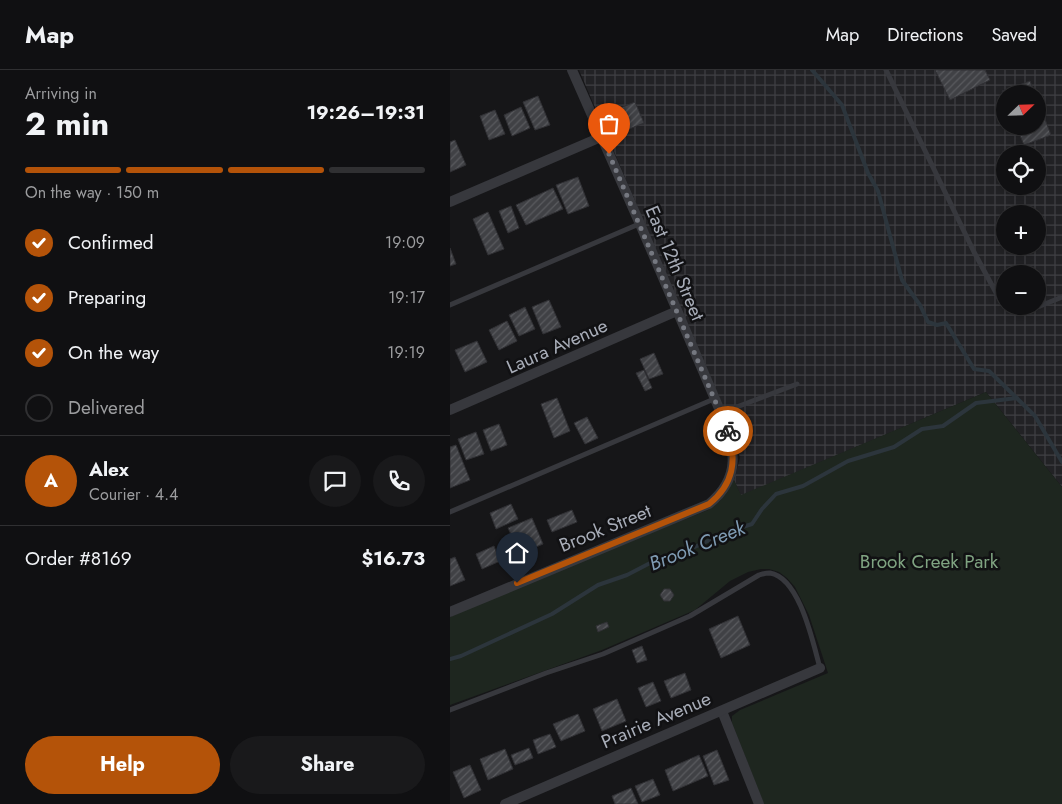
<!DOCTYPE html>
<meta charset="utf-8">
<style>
body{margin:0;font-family:Jost,sans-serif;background:#19191b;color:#f1f3f6;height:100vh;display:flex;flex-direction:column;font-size:19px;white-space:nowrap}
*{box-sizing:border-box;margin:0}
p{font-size:16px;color:#9c9d9f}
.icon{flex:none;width:28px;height:28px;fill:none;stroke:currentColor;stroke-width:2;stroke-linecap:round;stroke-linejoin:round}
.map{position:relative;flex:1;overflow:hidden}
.details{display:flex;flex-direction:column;background:#101012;width:450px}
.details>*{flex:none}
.needle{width:32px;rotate:67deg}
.buttons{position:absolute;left:546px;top:15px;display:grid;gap:10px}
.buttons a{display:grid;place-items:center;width:50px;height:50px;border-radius:50%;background:#101012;box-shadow:0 2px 8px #0003,0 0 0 1px #303032;font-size:25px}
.pin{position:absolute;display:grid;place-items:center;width:42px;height:42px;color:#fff;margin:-51px -21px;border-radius:50% 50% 50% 0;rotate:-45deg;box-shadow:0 0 5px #0007}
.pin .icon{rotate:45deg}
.courier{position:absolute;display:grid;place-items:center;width:50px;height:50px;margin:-25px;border:4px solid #b45309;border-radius:50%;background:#fff;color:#222;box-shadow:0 1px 6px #0007}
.summary em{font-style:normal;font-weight:700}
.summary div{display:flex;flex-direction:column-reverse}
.summary{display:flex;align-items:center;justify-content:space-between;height:85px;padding:0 25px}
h1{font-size:32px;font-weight:700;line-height:38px}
.bar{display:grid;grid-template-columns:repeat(4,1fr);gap:8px 5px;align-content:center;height:60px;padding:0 25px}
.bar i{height:6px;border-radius:4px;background:#303032}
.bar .current{background:#b45309}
.bar p{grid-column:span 4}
.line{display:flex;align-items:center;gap:12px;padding:0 25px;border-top:1px solid #303032}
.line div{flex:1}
.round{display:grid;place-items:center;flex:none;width:52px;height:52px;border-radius:26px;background:#19191b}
ol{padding:0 25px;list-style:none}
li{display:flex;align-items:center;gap:15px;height:55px}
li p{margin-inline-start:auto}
li .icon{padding:5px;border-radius:50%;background:#b45309;color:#fff;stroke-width:4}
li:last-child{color:#9c9d9f}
li i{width:28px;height:28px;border:2px solid #303032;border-radius:50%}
.cta{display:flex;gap:10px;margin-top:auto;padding:10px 25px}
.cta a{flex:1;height:58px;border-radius:30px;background:#b45309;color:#fff;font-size:20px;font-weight:700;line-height:58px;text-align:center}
.cta a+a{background:#19191b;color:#f1f3f6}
header{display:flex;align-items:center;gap:30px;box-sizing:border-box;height:70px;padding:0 25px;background:#101012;border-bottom:1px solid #303032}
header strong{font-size:24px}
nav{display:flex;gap:28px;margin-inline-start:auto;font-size:18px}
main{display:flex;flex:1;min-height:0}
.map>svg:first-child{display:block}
.industrial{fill:url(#industrial-grid);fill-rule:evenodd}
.park{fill:#1e261f}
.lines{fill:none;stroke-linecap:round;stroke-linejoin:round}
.stream{stroke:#2c353c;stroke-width:4}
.building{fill:url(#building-hatch);stroke:#303034}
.lane{stroke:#37383d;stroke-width:5}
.street{stroke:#37383d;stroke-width:10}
.done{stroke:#757880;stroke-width:5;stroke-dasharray:0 9}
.route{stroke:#b45309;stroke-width:6}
.labels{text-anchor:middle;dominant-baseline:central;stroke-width:5;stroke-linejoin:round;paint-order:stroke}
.street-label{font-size:19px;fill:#a8adb8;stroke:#111113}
.park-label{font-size:19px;fill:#7fa381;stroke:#111113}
.water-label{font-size:20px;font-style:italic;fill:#7f9bb3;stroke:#111113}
</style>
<header>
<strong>Map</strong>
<nav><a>Map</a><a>Directions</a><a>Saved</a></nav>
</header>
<main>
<section class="details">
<div class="summary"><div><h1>2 min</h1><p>Arriving in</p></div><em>19:26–19:31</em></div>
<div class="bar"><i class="current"></i><i class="current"></i><i class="current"></i><i></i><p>On the way · 150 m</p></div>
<ol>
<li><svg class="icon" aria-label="check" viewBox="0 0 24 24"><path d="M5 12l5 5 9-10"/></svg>Confirmed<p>19:09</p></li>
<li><svg class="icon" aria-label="check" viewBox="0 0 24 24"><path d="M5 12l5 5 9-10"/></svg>Preparing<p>19:17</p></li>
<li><svg class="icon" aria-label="check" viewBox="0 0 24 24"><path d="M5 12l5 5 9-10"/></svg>On the way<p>19:19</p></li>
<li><i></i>Delivered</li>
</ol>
<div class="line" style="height:90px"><b class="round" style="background:#b45309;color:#fff">A</b><div><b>Alex</b><p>Courier · 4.4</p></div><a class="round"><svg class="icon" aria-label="chat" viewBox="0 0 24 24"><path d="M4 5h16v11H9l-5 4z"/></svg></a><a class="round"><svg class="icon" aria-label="phone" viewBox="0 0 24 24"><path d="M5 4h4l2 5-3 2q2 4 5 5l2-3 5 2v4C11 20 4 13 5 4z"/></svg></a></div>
<div class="line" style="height:65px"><div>Order #8169</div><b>$16.73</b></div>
<div class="cta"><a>Help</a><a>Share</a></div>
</section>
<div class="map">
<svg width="612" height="734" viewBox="0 0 612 734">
<defs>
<pattern id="industrial-grid" width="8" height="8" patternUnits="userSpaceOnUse" patternTransform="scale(1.25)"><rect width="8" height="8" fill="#222225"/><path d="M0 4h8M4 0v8" fill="none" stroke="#3f3f43"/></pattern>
<pattern id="building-hatch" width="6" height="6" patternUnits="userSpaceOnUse" patternTransform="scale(1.25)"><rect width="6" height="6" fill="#404145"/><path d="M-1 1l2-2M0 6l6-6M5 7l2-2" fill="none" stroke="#595a5e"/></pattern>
</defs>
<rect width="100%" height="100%" fill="#161618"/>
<path class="industrial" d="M129,0H612V417L536,322L291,426L284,410L290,388L283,359ZM555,24H588V56H555ZM555,84H588V116H555ZM555,144H588V176H555ZM555,204H588V236H555Z"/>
<path class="park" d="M536,322L612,417V734H314L282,653V646L290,640L378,603L359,545L345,517L337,508L329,502L319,499H311L298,502L280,511L245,540L152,580L0,635V547L79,512L258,440L270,431L284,410L291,425Z"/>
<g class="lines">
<g class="stream">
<path d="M362,0L392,35L418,103L428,121L452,210L470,235L478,252L487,255L496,253L524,299L539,301L585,346L612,392"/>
<path d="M0,589L11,586L102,544L148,515L177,505L204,491L221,488L277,462L302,454L312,439L326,424L353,416L398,391L444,377L472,359L493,356L526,333L567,328"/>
</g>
</g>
<g class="building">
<path d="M485,0H535L540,10L500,30Z"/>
<path d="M580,11L585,24H555V28L552,21Z"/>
<path d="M88,26L100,55L85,60L73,32Z"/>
<path d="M588,31L601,65L574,75L566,56H588Z"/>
<path d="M185,32L194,53L179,59L170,38Z"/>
<path d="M71,37L80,58L62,66L54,45Z"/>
<path d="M45,40L55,64L39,70L30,46Z"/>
<path d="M5,70L16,95L0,102V72Z"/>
<path d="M128,107L139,136L118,144L106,115Z"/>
<path d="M103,118L113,139L76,155L66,135Z"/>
<path d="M61,136L69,158L58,163L49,141Z"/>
<path d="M38,142L54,179L38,185L23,149Z"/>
<path d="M0,178L6,194L0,196Z"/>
<path d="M99,230L111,257L93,264L82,237Z"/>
<path d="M75,237L85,259L69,266L59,245Z"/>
<path d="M57,251L67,271L49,280L39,260Z"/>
<path d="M27,271L37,292L15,302L5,280Z"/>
<path d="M204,283L213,304L199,309L190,289Z"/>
<path d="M194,300L202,318L195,321L186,303Z"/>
<path d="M107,328L120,361L104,368L91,334Z"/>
<path d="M137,347L148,368L135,374L124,353Z"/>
<path d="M49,354L57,375L41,381L33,360Z"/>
<path d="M26,362L34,384L16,390L8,369Z"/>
<path d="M6,375L20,410L0,418V377Z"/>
<path d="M61,434L68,449L46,459L40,443Z"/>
<path d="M122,440L127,452L102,462L97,450Z"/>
<path d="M82,448L93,474L70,484L58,458Z"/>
<path d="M44,476L50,491L32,499L26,484Z"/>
<path d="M5,487L15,510L0,516V489Z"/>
<path d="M214,519H220L224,525L220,531H214L210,525Z"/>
<path d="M288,546L300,575L271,588L259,559Z"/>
<path d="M157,552L159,557L148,562L146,556Z"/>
<path d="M192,576L197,590L187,593L182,580Z"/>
<path d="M235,603L241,620L221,628L214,611Z"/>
<path d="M203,612L211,631L196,637L188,618Z"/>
<path d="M167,629L176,651L152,661L143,639Z"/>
<path d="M128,644L135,661L111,671L103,654Z"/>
<path d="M100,664L106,677L88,684L83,670Z"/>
<path d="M79,678L83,688L65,695L61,685Z"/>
<path d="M55,679L63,699L38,710L30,689Z"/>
<path d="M267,680L279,710L264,715L253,686Z"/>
<path d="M249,685L258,706L223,721L215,700Z"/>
<path d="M20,695L31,720L14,728L3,702Z"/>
<path d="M203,709L210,725L192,732L185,716Z"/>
<path d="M181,718L188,734H165L162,726Z"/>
</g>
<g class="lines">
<g class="lane">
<path d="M436,0L524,182L551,232L555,234"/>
<path d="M0,235L189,154"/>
<path d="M559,236L568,241L590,236L612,227"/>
<path d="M271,343L347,314"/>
<path d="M0,442L264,329"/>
<path d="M0,640L96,603L153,584L240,546L309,505C312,504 317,503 320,503C350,508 363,573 370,598"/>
</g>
<g class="street">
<path d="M0,132L151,67"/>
<path d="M0,340L227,241"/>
<path d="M0,542L259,434C292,407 285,378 271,343L190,154L122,0"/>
<path d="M272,641L309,734"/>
<path d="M55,734L370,598"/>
</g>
</g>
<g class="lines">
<path class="done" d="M159,84L278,361"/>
<path class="route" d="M67,513L259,434C284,414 287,390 278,361"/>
</g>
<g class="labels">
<g class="street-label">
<text transform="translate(225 193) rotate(67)">East 12th Street</text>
<text transform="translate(107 276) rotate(-24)">Laura Avenue</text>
<text transform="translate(155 458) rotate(-22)">Brook Street</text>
<text transform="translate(206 650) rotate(-23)">Prairie Avenue</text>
</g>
<g class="park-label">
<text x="479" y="491">Brook Creek Park</text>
</g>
<g class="water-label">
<text transform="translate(247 476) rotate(-22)">Brook Creek</text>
</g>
</g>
</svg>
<div class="buttons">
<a><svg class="needle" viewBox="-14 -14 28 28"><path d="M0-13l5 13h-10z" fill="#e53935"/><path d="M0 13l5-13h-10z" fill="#9c9d9f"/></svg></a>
<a><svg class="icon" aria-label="locate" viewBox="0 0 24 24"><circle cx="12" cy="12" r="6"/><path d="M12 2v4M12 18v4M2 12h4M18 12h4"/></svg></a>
<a>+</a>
<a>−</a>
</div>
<div class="pin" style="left:159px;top:84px;background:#ea580c"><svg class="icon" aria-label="bag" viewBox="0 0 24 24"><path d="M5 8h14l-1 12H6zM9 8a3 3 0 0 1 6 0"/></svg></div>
<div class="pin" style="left:67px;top:513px;background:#1f2937"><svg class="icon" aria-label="home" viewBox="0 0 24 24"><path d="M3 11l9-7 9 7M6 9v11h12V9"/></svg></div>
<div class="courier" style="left:278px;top:361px"><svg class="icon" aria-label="bike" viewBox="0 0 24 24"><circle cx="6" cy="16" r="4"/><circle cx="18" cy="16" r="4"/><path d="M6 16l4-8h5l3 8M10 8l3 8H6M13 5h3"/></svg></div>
</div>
</main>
